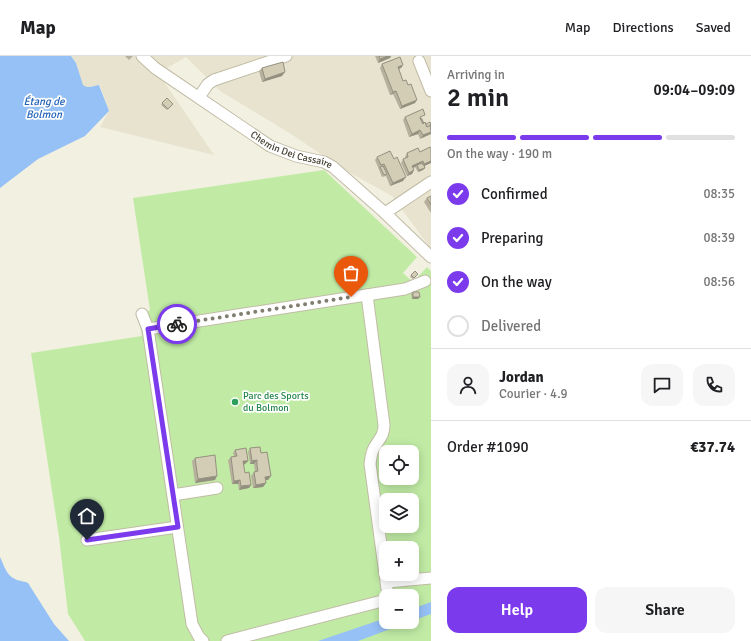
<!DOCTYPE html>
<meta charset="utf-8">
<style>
body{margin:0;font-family:Signika,sans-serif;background:#f6f6f6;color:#202124;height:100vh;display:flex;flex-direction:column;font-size:15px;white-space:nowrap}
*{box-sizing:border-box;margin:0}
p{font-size:13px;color:#757577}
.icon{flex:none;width:22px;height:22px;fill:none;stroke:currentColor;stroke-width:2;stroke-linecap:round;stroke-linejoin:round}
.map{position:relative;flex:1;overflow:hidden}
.drawer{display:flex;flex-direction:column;background:#fff;width:320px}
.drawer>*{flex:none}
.tools{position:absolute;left:379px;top:389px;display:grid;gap:8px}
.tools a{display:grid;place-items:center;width:40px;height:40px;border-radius:8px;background:#fff;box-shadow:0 2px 10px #0003;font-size:20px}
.pin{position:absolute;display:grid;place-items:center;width:34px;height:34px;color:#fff;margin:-41px -17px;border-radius:50% 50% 50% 0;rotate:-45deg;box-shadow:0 0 4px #0007}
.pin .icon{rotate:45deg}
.courier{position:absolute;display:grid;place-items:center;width:40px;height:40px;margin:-20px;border:3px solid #7c3aed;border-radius:50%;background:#fff;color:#222;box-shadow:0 1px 5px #0007}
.overview em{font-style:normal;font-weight:600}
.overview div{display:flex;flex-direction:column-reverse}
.overview{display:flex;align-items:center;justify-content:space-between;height:68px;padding:0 16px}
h1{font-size:26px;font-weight:600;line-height:30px}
.bar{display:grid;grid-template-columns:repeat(4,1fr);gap:6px 4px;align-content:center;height:48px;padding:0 16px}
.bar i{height:5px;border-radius:3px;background:#e0e0e0}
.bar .active{background:#7c3aed}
.bar p{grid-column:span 4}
.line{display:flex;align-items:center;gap:10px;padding:0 16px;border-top:1px solid #e0e0e0}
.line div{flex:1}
.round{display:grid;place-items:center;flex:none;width:42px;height:42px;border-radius:12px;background:#f6f6f6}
ol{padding:0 16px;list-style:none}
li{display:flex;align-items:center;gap:12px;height:44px}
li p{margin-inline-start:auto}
li .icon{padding:4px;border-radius:50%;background:#7c3aed;color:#fff;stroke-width:4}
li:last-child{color:#757577}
li i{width:22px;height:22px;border:2px solid #e0e0e0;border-radius:50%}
.button{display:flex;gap:8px;margin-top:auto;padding:8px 16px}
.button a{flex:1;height:46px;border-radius:12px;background:#7c3aed;color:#fff;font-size:16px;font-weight:600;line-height:46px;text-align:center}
.button a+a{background:#f6f6f6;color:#202124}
header{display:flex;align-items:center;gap:24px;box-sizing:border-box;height:56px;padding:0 20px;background:#fff;border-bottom:1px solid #e0e0e0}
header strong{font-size:19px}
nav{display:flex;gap:22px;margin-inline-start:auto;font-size:14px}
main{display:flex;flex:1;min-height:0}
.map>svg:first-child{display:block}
.residential{fill:#e7e3cf}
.green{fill:#c1eba5;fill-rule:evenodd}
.water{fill:#96c1f6}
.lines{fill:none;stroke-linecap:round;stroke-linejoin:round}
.minor-casing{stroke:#c1bca6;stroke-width:13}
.minor{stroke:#fff;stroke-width:11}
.wall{fill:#b6b09d}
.shaded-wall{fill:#94907f}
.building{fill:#d4cdb6;stroke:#94907f}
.done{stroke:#817d6f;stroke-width:4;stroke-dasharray:0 7.2}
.route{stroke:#7c3aed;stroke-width:5}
.leisure-dot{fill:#2e9e5b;stroke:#fff;stroke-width:1.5}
.labels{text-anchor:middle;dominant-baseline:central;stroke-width:3.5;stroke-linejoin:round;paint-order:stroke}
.street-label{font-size:10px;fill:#443f32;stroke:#fff}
.leisure-label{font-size:10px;fill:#27864d;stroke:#fff;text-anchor:start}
.water-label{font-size:11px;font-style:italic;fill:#2363b8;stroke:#fff}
</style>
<header>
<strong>Map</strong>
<nav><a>Map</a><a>Directions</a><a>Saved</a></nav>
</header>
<main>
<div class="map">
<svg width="431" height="585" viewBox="0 0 431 585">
<rect width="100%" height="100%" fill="#f2f0e1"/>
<path class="residential" d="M71,0H431V193L392,140L343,113L291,78L220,35L186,1L158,17L214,99L100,71L109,55L100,29L90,32L86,31L83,30L76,7Z"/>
<path class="green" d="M324,114L417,201L403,217L413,226L427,211L431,215V585H85L68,558L59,481L31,297L142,280L138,259L145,257L150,254L133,142ZM386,396H412V422H386ZM386,444H412V470H386ZM386,492H412V518H386ZM386,540H412V566H386Z"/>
<g class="water">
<path d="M0,0H71L76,7L83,29C88,33 93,30 99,29L109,55L85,80L38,103L0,132Z"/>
<path d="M0,501C4,509 6,519 15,523C18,525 24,525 28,527L54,568L69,585H0Z"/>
<path d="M431,546V558L412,565V553Z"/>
<path d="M386,562V566H409L358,585H318Z"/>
</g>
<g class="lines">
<defs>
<g id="minor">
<path id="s1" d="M142,0L155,12L270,90L296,100L324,106L333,111L385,157L431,201"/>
<path d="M419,5L431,35"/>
<path d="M199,41L208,28L214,24L286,0"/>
<path d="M385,157L431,126"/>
<path d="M367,239L384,369C384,380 379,383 374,392C371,397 371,402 370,408L388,540"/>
<path d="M142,258L148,273L192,568L199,581L203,585"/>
<path d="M148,273L405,233L425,225"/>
<path d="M173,439L217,432"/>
<path d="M87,484L177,471"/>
<path d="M387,526L431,522"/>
<path d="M227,585L386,544"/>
</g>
</defs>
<use href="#minor" class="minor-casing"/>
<use href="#minor" class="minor"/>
</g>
<g class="wall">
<path d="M125,0H133L129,4Z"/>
<path d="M375,0H391L390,2L378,7Z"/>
<path d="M382,8L403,9L401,12L399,13L403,25L415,47L400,53L393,38L390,39L380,12Z"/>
<path d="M262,12L282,20L262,26L259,15Z"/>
<path d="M167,42L172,49L167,54L161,49Z"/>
<path d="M405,61L422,62L424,67L431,69L420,83L418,78L409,81L403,64Z"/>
<path d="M431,92V107L424,110L423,114L418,116L415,111L413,112L414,114L412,118L407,120L401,107L403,103L405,102V101L407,97L420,96Z"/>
<path d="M377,101L403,125L390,130L386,120L382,121L375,104Z"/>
<path d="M431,140V157L424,146L427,142Z"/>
<path d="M411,219H417L413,223L410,221Z"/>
<path d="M413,236L418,243H412L411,238Z"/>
<path d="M250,392L261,397L268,424H265L266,427L263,431L253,432L251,420L254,416H255L254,408H250L248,396Z"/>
<path d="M235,394L248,405L245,408L243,409L245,417L251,429L249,432L239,434L238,428H232L228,404L231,401L234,400L233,397Z"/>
<path d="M195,402L215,424L195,427L192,405Z"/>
</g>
<g class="shaded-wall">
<path d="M388,0H391L390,2L378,7L380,3Z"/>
<path d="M403,9L401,12L395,14L398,11Z"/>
<path d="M285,16L282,20L262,26L265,23Z"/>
<path d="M396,35L393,38L390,39L393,36Z"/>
<path d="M417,44L415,47L400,53L402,50Z"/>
<path d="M420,74L418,78L409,81L412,78Z"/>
<path d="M431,76V78L420,83L423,79Z"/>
<path d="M423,105L420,109H417L415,111L410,113L412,110Z"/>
<path d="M431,105V107L422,111L424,108Z"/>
<path d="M425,112L423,114L418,116L419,114Z"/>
<path d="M414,114L412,118L407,120L409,117Z"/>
<path d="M406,121L403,125L390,130L393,127Z"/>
<path d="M413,241H420L418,243H412Z"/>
<path d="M257,404L254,408H250L252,405Z"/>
<path d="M243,405H248L245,408L241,409Z"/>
<path d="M217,420L215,424L195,427L198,423Z"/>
<path d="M271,420L268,424H262L265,421Z"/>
<path d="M240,424L238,428H232L234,425Z"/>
<path d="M266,427L263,431L253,432L256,429Z"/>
<path d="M251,429L249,432L239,434L241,430Z"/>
</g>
<g class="building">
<path d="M379,0H388L380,3Z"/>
<path d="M400,1L403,9L398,11L403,25L406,24L408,29L411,28L417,44L402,50L396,35L393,36L382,8Z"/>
<path d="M283,6L285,16L265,23L262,12Z"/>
<path d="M167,42L173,48L168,53L162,47Z"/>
<path d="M423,53L425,59L420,61L423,68L425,66L427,71L430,69L431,76L423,79L420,74L412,78L405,61Z"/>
<path d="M420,62H421L424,67L423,68Z"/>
<path d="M430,66L431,71L430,69L427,71L426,68Z"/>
<path d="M430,91L431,92V105L424,108L423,105L412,110L414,114L409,117L403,103L408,101L407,97L418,92L420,96Z"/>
<path d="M390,95L394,103L397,101L406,121L393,127L384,108L381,109L377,101Z"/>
<path d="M422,107L423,109H424L425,112L419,114L417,109Z"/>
<path d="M383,110L387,118L384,119L380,111Z"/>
<path d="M431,140V149L427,142Z"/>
<path d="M415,215L418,218L414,222L411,219Z"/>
<path d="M413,236H419L420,241H413Z"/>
<path d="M260,391L261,397L267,396L271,420L265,421L266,427L256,429L254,416L258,415L257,409V404L252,405L250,392Z"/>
<path d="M246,392L248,405H243L245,417L249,416L251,429L241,430L240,424L234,425L231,401L237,400L235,394Z"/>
<path d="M215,399L217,420L198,423L195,402Z"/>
</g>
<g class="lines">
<path class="done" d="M177,268L351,241"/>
<path class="route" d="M87,484L178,471L148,273L177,268"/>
</g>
<circle class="leisure-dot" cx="235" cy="346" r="4"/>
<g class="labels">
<g class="street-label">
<text stroke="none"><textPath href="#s1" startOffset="178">Chemin Dei Cassaire</textPath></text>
</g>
<g class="leisure-label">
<text x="243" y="340">Parc des Sports<tspan x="243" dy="12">du Bolmon</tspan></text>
</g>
<g class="water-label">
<text x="44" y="45">Étang de<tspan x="44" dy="13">Bolmon</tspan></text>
</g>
</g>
</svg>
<div class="tools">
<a><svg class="icon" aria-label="locate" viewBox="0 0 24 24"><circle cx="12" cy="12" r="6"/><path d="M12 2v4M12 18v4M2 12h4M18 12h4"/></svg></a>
<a><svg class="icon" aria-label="layers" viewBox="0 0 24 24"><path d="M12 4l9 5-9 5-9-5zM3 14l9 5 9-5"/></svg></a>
<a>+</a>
<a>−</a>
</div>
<div class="pin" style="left:351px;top:241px;background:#ea580c"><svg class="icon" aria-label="bag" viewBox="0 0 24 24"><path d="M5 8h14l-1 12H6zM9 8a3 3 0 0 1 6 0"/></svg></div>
<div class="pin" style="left:87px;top:484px;background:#1f2937"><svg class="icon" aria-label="home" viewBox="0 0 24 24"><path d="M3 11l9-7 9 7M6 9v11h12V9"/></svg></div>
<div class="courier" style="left:177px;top:268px"><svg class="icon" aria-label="bike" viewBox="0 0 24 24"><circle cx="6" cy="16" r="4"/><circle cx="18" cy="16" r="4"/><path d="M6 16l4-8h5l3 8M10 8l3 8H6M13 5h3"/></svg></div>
</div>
<section class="drawer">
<div class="overview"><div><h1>2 min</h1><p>Arriving in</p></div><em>09:04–09:09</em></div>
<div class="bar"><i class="active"></i><i class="active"></i><i class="active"></i><i></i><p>On the way · 190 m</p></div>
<ol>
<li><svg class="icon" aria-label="check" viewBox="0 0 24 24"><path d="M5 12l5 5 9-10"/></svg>Confirmed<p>08:35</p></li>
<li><svg class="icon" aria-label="check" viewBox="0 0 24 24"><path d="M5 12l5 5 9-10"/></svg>Preparing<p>08:39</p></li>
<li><svg class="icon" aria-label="check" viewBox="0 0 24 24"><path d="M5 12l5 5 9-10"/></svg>On the way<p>08:56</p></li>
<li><i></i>Delivered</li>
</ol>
<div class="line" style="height:72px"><a class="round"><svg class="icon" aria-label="person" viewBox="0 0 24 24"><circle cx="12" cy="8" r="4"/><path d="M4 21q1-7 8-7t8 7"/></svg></a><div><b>Jordan</b><p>Courier · 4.9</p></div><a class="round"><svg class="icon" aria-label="chat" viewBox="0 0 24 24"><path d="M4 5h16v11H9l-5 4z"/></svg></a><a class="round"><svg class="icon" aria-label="phone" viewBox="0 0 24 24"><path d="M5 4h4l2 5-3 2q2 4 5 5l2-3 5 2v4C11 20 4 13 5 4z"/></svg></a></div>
<div class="line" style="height:52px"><div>Order #1090</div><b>€37.74</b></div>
<div class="button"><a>Help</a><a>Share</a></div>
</section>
</main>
